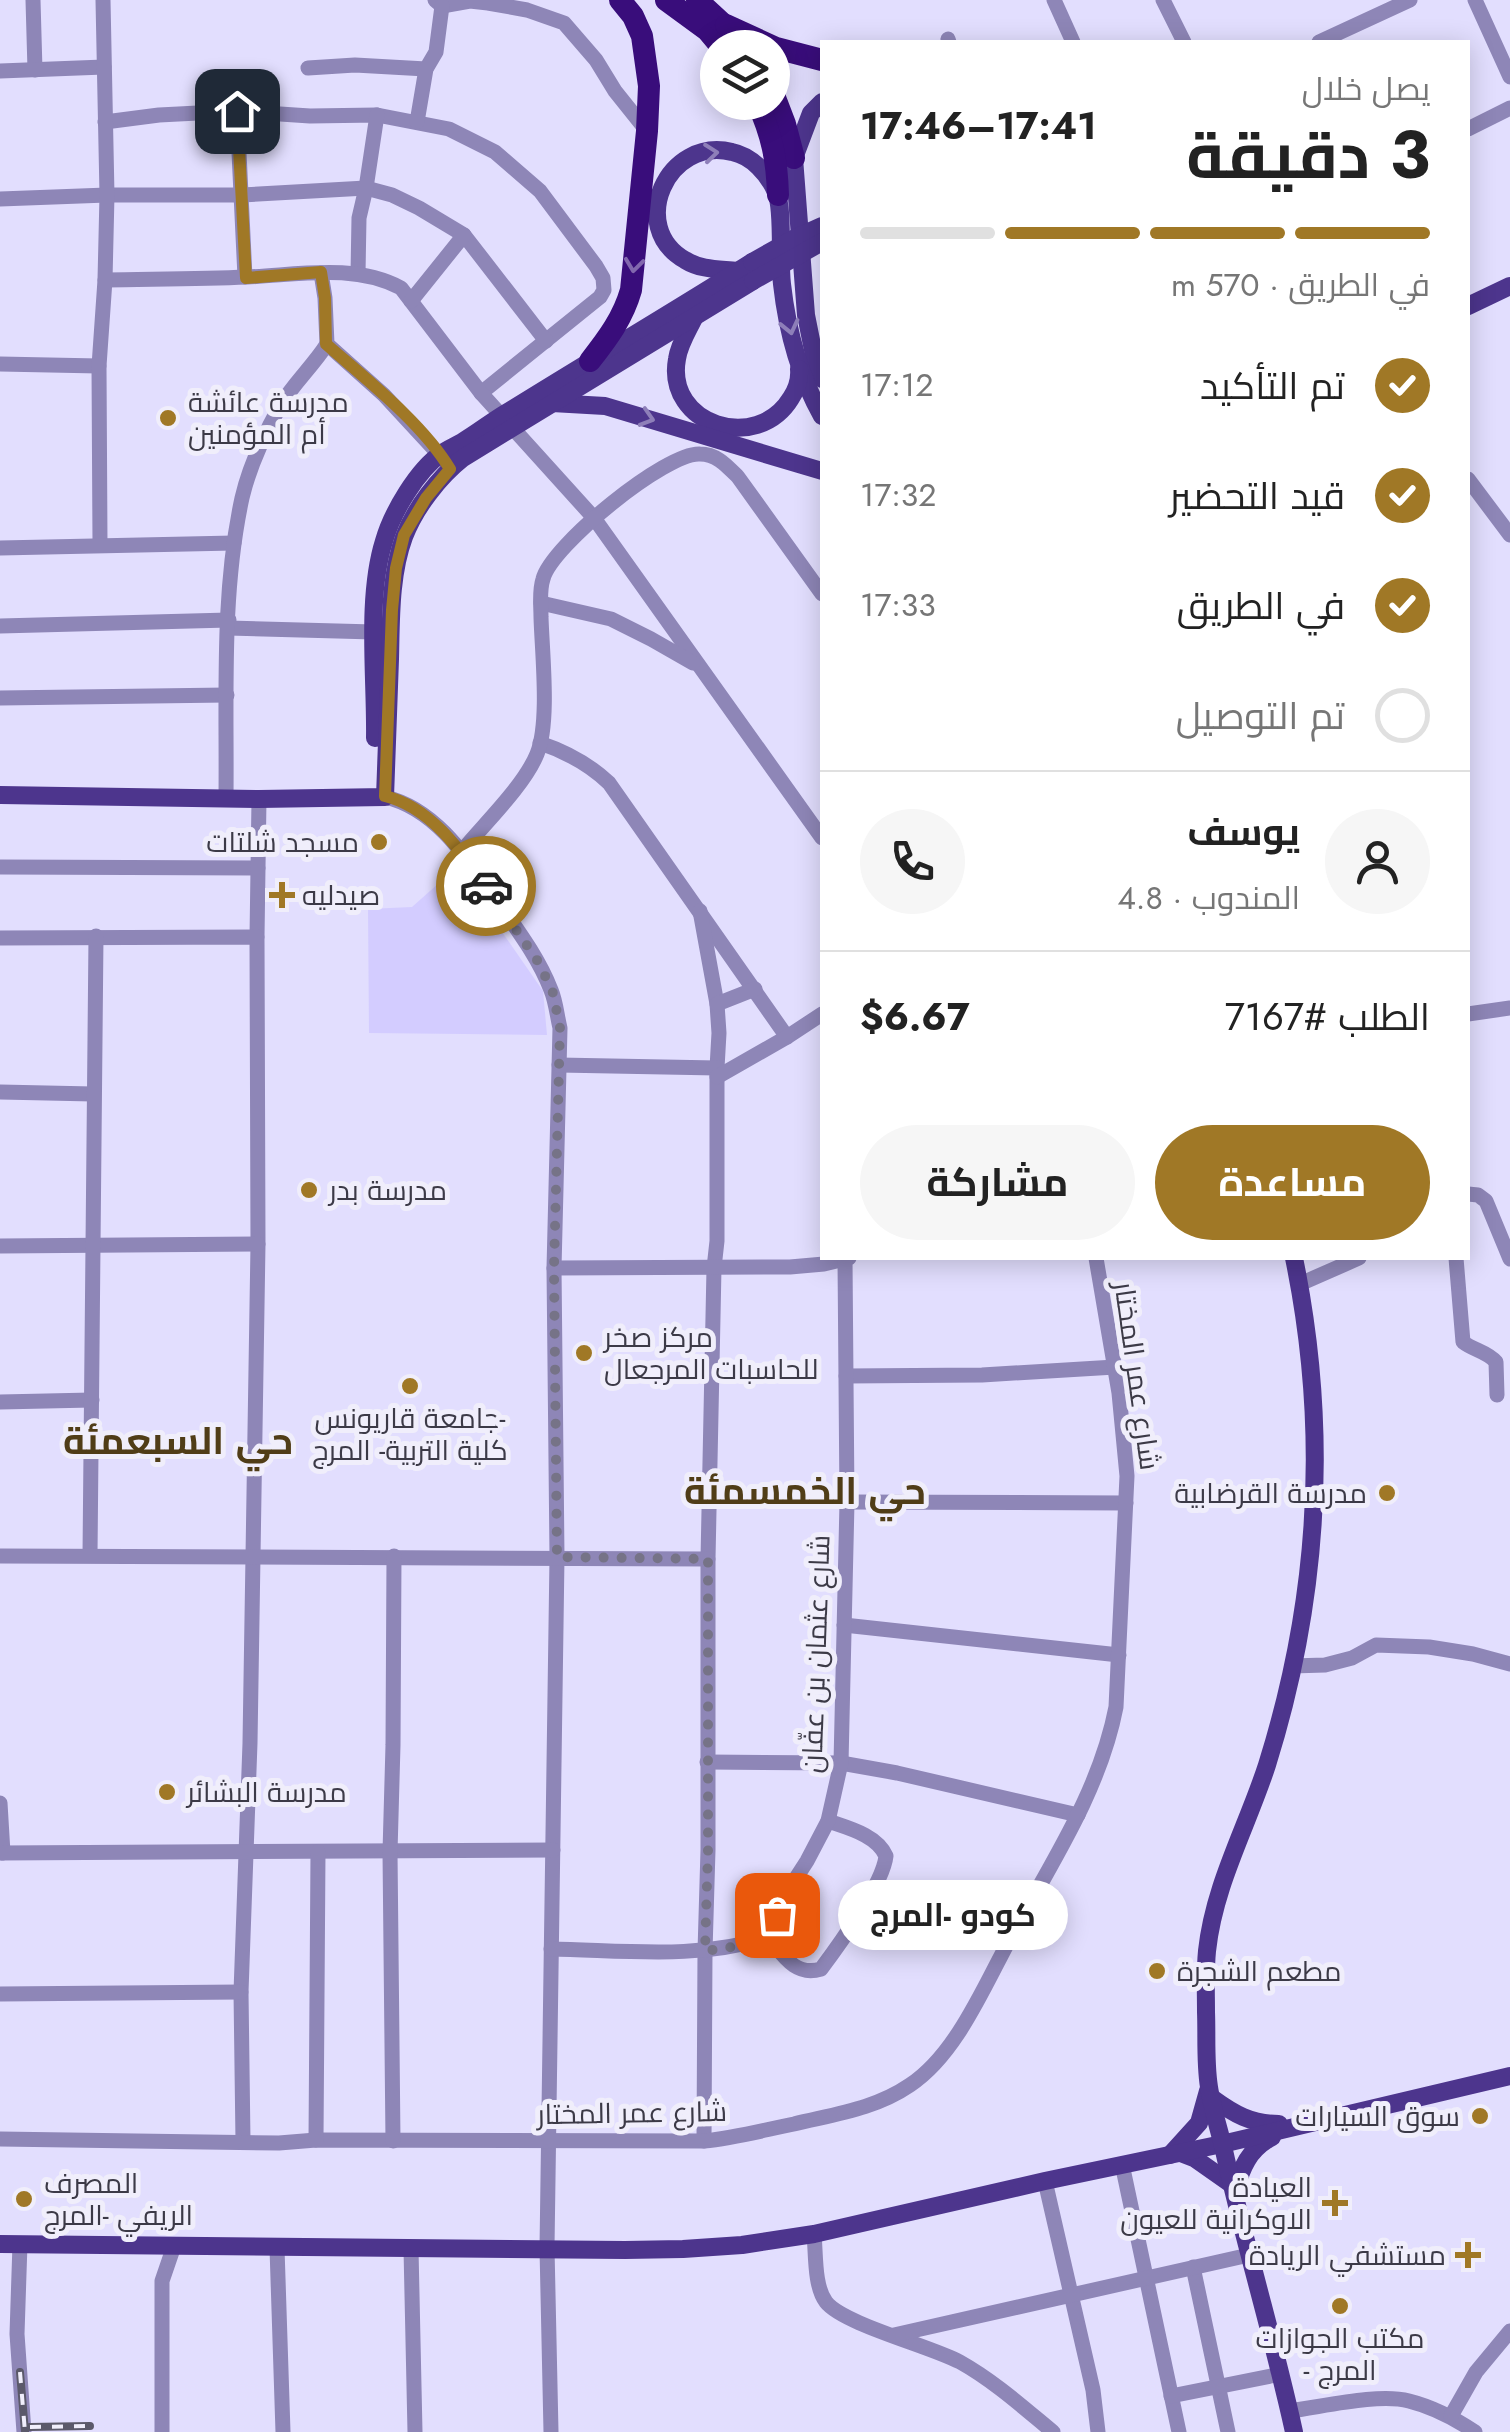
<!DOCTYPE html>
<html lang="ar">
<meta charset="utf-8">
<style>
body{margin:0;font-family:Jost,Cairo,sans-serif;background:#f6f6f6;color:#222;direction:rtl;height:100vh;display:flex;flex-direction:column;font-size:38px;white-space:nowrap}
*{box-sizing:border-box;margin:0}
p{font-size:32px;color:#767676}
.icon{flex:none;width:55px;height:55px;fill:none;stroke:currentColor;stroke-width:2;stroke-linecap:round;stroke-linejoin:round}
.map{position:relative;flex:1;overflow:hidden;direction:ltr}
.panel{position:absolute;left:820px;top:40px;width:650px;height:1220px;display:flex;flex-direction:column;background:#fff;border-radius:0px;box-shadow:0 5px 25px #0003;direction:rtl}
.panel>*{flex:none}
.buttons{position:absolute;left:700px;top:30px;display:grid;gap:20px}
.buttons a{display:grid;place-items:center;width:90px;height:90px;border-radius:50%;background:#fff;box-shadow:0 5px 25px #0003;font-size:50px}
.pin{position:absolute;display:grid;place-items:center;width:85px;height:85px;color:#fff;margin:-42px;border-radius:20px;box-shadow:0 5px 15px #0006}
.courier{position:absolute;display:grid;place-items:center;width:100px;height:100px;margin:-50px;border:8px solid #a07826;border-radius:50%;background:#fff;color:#222;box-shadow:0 2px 12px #0007}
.bubble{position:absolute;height:70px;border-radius:35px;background:#fff;box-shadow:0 5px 25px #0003;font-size:32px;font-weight:700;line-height:70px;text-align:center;direction:rtl}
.head em{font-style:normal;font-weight:700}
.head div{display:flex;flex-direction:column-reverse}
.head{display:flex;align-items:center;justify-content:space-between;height:170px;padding:0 40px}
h1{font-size:65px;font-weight:700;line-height:75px}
.bar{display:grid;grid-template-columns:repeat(4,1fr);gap:15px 10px;align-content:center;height:120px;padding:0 40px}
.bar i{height:12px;border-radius:8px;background:#e0e0e0}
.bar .selected{background:#a07826}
.bar p{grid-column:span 4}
.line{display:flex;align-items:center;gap:25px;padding:0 40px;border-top:2px solid #e0e0e0}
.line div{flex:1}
.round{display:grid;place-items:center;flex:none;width:105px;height:105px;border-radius:52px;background:#f6f6f6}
ol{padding:0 40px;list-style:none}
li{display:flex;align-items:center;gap:30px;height:110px}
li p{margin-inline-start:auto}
li .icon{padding:10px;border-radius:50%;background:#a07826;color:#fff;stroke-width:4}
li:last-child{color:#767676}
li i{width:55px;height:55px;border:5px solid #e0e0e0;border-radius:50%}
.action{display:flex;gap:20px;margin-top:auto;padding:20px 40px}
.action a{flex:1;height:115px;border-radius:60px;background:#a07826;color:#fff;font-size:40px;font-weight:700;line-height:115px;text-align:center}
.action a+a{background:#f6f6f6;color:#222}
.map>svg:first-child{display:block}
.green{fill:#d3ccff}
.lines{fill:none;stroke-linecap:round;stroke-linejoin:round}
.minor{stroke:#8e86b7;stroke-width:15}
.major{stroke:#4d358d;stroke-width:18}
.highway{stroke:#390d7b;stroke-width:22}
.rail-casing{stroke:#5b596a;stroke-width:8}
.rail{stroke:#f0eefb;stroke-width:4;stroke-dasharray:11;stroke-linecap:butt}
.major-bridge{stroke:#4d358d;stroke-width:18}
.oneway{stroke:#8e7fb9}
.oneway2{stroke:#8267ae}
.done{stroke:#767387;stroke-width:10;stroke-dasharray:0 18}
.route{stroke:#a07826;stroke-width:12}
.poi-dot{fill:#a07826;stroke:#f0eefb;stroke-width:4}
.labels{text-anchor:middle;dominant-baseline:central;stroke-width:10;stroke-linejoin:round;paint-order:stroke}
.poi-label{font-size:28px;fill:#3c3a47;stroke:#f0eefb;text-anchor:start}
.street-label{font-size:28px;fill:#3c3a47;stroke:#f0eefb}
.district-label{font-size:38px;font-weight:bold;fill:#503d17;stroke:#f0eefb}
</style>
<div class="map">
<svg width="1510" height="2432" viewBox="0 0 1510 2432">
<rect width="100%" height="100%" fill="#e2defe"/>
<path class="green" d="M457,867L543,991L547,1035L369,1033L368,909L412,907Z"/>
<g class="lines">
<g class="minor">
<path d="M33,0L35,70"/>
<path d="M435,0L442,6L470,1L488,3L527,10L564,23L596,60L615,91L647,131"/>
<path d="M1054,0L1073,42"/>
<path d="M1163,0L1184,42"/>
<path d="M1475,0L1510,77"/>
<path d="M948,39L949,42"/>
<path d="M1319,42L1410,0"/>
<path d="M308,68L355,65L426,69"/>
<path d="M0,71L104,67"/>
<path d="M237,111L245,277"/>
<path d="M105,122L159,115L237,111L310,116L377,115L449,129L495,152L540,191L596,266L603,278L604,290L600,297L481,393"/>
<path d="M417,122L426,69L436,52L442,6"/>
<path d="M1468,129L1510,108"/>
<path d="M0,199L107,195H242L366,188L392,195L419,208L464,235L546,341"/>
<path d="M321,273L325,298L327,344L384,395L445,461"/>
<path d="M358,274L359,218L366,188L377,115"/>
<path d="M105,280C153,279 200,279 247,277C298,275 354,263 401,288L481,393L594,518L822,838"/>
<path d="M411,301L464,235"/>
<path d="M0,364L99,366"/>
<path d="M1468,479L1510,535"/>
<path d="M100,544L99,366L105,280L107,195L103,0"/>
<path d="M0,548L234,543"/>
<path d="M541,603L611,619L651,639L693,663"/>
<path d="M0,626L229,620"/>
<path d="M228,628L374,632"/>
<path d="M0,698L227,695"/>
<path d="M540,743C567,752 589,764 609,783L787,1037"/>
<path d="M226,797C227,698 221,595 242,498C249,468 265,433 280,406C293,384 313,366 327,344"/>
<path d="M385,797C438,809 470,863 500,905C519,932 539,959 551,990C556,1002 557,1016 560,1028L554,1268L557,1557L547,2248L551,2432"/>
<path d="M462,851C484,824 524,786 537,754C550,722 542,653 541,617C541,605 539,591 543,579C551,546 666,452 700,454C717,454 727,466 738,477L822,594"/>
<path d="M0,867L258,868"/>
<path d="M700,911L717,1004L719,1033L717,1068V1241L714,1268L708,1559V1850L705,1951L704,2141"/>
<path d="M257,937L259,799"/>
<path d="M0,938L257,937L258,1244L250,1743L241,1992L243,2141"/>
<path d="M717,1004L755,989"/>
<path d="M1468,1014L1510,1008"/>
<path d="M559,1065L717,1068"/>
<path d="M717,1077L787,1037L822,1014"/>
<path d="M0,1092L93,1094"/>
<path d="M1468,1194L1478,1195L1486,1201L1510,1259"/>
<path d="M0,1246L258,1244"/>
<path d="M1456,1258L1463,1342C1473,1350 1488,1352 1496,1362L1497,1395"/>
<path d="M554,1268L790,1267L824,1264L849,1258"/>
<path d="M1300,1284L1359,1258"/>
<path d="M846,1376L982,1375L1115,1367"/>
<path d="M0,1402L92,1400"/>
<path d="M847,1502L1126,1503"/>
<path d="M90,1555L96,936"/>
<path d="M0,1556L708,1559"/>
<path d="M844,1625L1119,1655"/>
<path d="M1292,1666L1325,1665L1352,1658L1376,1645L1429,1647L1473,1654L1510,1664"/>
<path d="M707,1762L841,1763L897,1773L1078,1815"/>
<path d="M0,1803L3,1853"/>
<path d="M0,1853L553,1850"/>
<path d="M768,1937C783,1955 795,1977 821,1969C839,1945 883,1884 886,1856C877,1835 848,1828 828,1821"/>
<path d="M551,1949C623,1950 699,1960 768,1937L787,1892L807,1861L828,1821L841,1763L847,1502L845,1259"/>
<path d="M0,1994L241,1992"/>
<path d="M0,2139L279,2143L316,2140L704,2141C735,2138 764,2130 794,2124C835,2114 875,2109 910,2085C957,2054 985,1984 1012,1935C1052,1862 1100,1790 1116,1707L1127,1476L1119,1393L1096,1258"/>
<path d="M316,2140L318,1852"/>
<path d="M393,2141L390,1852L393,1745L394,1556"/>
<path d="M1122,2164L1179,2432"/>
<path d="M1045,2181L1093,2390L1098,2432"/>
<path d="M814,2234C816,2254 814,2286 826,2302C843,2324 930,2346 960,2362C994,2381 1024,2408 1053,2432"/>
<path d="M20,2244L17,2334L24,2432"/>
<path d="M277,2248L283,2432"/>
<path d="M411,2249L415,2432"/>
<path d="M1193,2267L1228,2432"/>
<path d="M894,2335L1249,2255"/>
<path d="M1171,2396L1281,2374"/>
<path d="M1289,2411C1322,2407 1378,2393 1409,2401C1433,2407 1454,2418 1475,2432"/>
<path d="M1451,2416L1476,2372L1510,2331"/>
<path d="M162,2432V2281L174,2246"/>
</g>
<g class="major">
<path d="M822,102L811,113L794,158L806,315L814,355L822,379"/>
<path d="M737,271C720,269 701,270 685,260C627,227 667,136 732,152C752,156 768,174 776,192C784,209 779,262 782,284C787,329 800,377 822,416"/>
<path d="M1468,306L1510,286"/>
<path d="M695,316C689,329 679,344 677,359C665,425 757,454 791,398C797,389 800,380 799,369"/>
<path d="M552,403L605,406L822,471"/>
<path d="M375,738C376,678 366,598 384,541C392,513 417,470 442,453C448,449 455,446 462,442C477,433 491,422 506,413C588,362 671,313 752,262"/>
<path d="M0,795L259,799L385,797C387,751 388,705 390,659C391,619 390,575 404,537C415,508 439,477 463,458L753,281"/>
<path d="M1212,2098C1234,2114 1251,2124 1279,2124"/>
<path d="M1181,2153L1194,2158L1231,2184"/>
<path d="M1170,2155L1199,2123L1208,2091"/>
<path d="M1235,2192C1241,2168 1249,2149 1272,2137"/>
<path d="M0,2244L625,2250L683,2249L742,2245L814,2234L1045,2181L1222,2144L1510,2076"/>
<path d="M1294,2432C1273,2336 1244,2242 1223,2146C1218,2126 1212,2107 1209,2087C1205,2062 1207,2037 1206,2012C1206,1992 1205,1971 1207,1951C1214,1885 1247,1827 1267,1765C1319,1599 1329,1428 1294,1258"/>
</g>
<g class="highway">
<path d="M666,0L707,30L722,48"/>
<path d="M697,0L734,34"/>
<path d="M726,25L776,48L822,60"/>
<path d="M772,90L785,124L794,158"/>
<path d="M757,102C772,135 777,160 778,195"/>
<path d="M590,361C608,338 623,318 631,290L647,131L649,86L642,36L633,16L620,0"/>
</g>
<defs>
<g id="rail">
<path d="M20,2372L25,2432"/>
<path d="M30,2427L90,2426"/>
</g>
</defs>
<use href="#rail" class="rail-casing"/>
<use href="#rail" class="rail"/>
<g class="major-bridge">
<path d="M752,262L793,239L822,226"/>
<path d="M753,281L822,242"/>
</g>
</g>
<defs><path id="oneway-chevron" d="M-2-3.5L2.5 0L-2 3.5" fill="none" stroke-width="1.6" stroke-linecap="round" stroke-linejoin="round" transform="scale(2.5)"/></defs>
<g class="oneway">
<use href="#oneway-chevron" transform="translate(711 153) rotate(-6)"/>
<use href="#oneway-chevron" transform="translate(790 327) rotate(77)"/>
<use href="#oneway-chevron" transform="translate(647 418) rotate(17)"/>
</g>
<use class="oneway2" href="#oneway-chevron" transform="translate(634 265) rotate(97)"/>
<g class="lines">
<path class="done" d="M486,886L539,963L553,993L560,1028L554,1268L557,1557L708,1559V1850L705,1951L745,1945L768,1938L777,1915"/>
<path class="route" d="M237,111L246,278L321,272L325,298L326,344C367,380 422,423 450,469L426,498L404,535L396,568L392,610L385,796C430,807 460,850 486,886"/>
</g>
<g class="poi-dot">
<circle cx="168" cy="418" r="10"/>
<circle cx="379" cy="842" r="10"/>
<path d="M277 880h10v10h10v10h-10v10h-10v-10h-10v-10h10z"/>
<circle cx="309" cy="1190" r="10"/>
<circle cx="584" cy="1353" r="10"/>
<circle cx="410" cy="1386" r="10"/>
<circle cx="1387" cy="1493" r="10"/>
<circle cx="167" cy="1792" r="10"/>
<circle cx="1157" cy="1971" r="10"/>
<circle cx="1480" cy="2116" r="10"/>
<circle cx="24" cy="2199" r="10"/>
<path d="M1330 2188h10v10h10v10h-10v10h-10v-10h-10v-10h10z"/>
<path d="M1463 2240h10v10h10v10h-10v10h-10v-10h-10v-10h10z"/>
<circle cx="1340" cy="2306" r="10"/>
</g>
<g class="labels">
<g class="poi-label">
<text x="188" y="402">مدرسة عائشة<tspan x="188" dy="32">أم المؤمنين</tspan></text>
<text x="359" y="842" text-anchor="end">مسجد شلتات</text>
<text x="302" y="895">صيدليه</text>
<text x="329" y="1190">مدرسة بدر</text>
<text x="604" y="1337">مركز صخر<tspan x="604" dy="32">للحاسبات المرجعال</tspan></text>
<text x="410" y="1418" text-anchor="middle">جامعة قاريونس-<tspan x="410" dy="32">كلية التربية- المرج</tspan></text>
<text x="1367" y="1493" text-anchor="end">مدرسة القرضابية</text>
<text x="187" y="1792">مدرسة البشائر</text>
<text x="1177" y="1971">مطعم الشجرة</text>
<text x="1460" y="2116" text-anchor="end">سوق السيارات</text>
<text x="44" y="2183">المصرف<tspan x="44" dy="32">الريفي -المرج</tspan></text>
<text x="1312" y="2187" text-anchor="end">العيادة<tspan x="1312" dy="32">الاوكرانية للعيون</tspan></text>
<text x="1446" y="2255" text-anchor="end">مستشفي الريادة</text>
<text x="1340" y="2338" text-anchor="middle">مكتب الجوازات<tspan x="1340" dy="32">- المرج</tspan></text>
</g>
<g class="street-label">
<text transform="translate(1137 1376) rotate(82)">شارع عمر المختار</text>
<text transform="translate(816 1654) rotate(-88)">شارع عثمان بن عفّان</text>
<text transform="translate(632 2113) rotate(-1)">شارع عمر المختار</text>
</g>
<g class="district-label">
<text x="178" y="1440">حي السبعمئة</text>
<text x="805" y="1490">حي الخمسمئة</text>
</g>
</g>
</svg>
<div class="buttons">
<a><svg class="icon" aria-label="layers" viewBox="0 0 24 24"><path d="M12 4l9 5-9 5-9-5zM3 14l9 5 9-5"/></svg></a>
</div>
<div class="pin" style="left:777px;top:1915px;background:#ea580c"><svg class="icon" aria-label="bag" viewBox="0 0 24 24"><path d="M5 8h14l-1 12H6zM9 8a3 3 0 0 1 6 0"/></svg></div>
<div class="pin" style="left:237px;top:111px;background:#1f2937"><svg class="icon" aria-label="home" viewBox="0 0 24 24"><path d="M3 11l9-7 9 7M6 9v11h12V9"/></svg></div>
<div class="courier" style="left:486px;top:886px"><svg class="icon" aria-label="car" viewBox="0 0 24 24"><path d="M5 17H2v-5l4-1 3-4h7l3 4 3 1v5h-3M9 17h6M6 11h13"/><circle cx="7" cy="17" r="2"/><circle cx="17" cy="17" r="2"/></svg></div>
<div class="bubble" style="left:838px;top:1880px;width:230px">كودو -المرج</div>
<section class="panel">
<div class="head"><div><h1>3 دقيقة</h1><p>يصل خلال</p></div><em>17:41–17:46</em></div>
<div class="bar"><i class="selected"></i><i class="selected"></i><i class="selected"></i><i></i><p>في الطريق · 570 m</p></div>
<ol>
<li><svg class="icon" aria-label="check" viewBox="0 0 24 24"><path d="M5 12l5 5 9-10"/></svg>تم التأكيد<p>17:12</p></li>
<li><svg class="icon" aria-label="check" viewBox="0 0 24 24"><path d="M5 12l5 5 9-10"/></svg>قيد التحضير<p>17:32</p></li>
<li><svg class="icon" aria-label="check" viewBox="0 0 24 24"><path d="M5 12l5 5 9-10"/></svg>في الطريق<p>17:33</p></li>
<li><i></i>تم التوصيل</li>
</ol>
<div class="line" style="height:180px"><a class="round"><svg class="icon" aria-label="person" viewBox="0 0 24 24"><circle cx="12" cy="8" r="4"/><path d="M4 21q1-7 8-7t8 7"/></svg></a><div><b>يوسف</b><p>المندوب · 4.8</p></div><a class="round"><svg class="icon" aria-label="phone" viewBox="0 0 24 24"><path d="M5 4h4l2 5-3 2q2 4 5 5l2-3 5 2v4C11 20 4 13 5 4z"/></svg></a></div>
<div class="line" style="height:130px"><div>الطلب #7167</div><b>$6.67</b></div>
<div class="action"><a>مساعدة</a><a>مشاركة</a></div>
</section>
</div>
